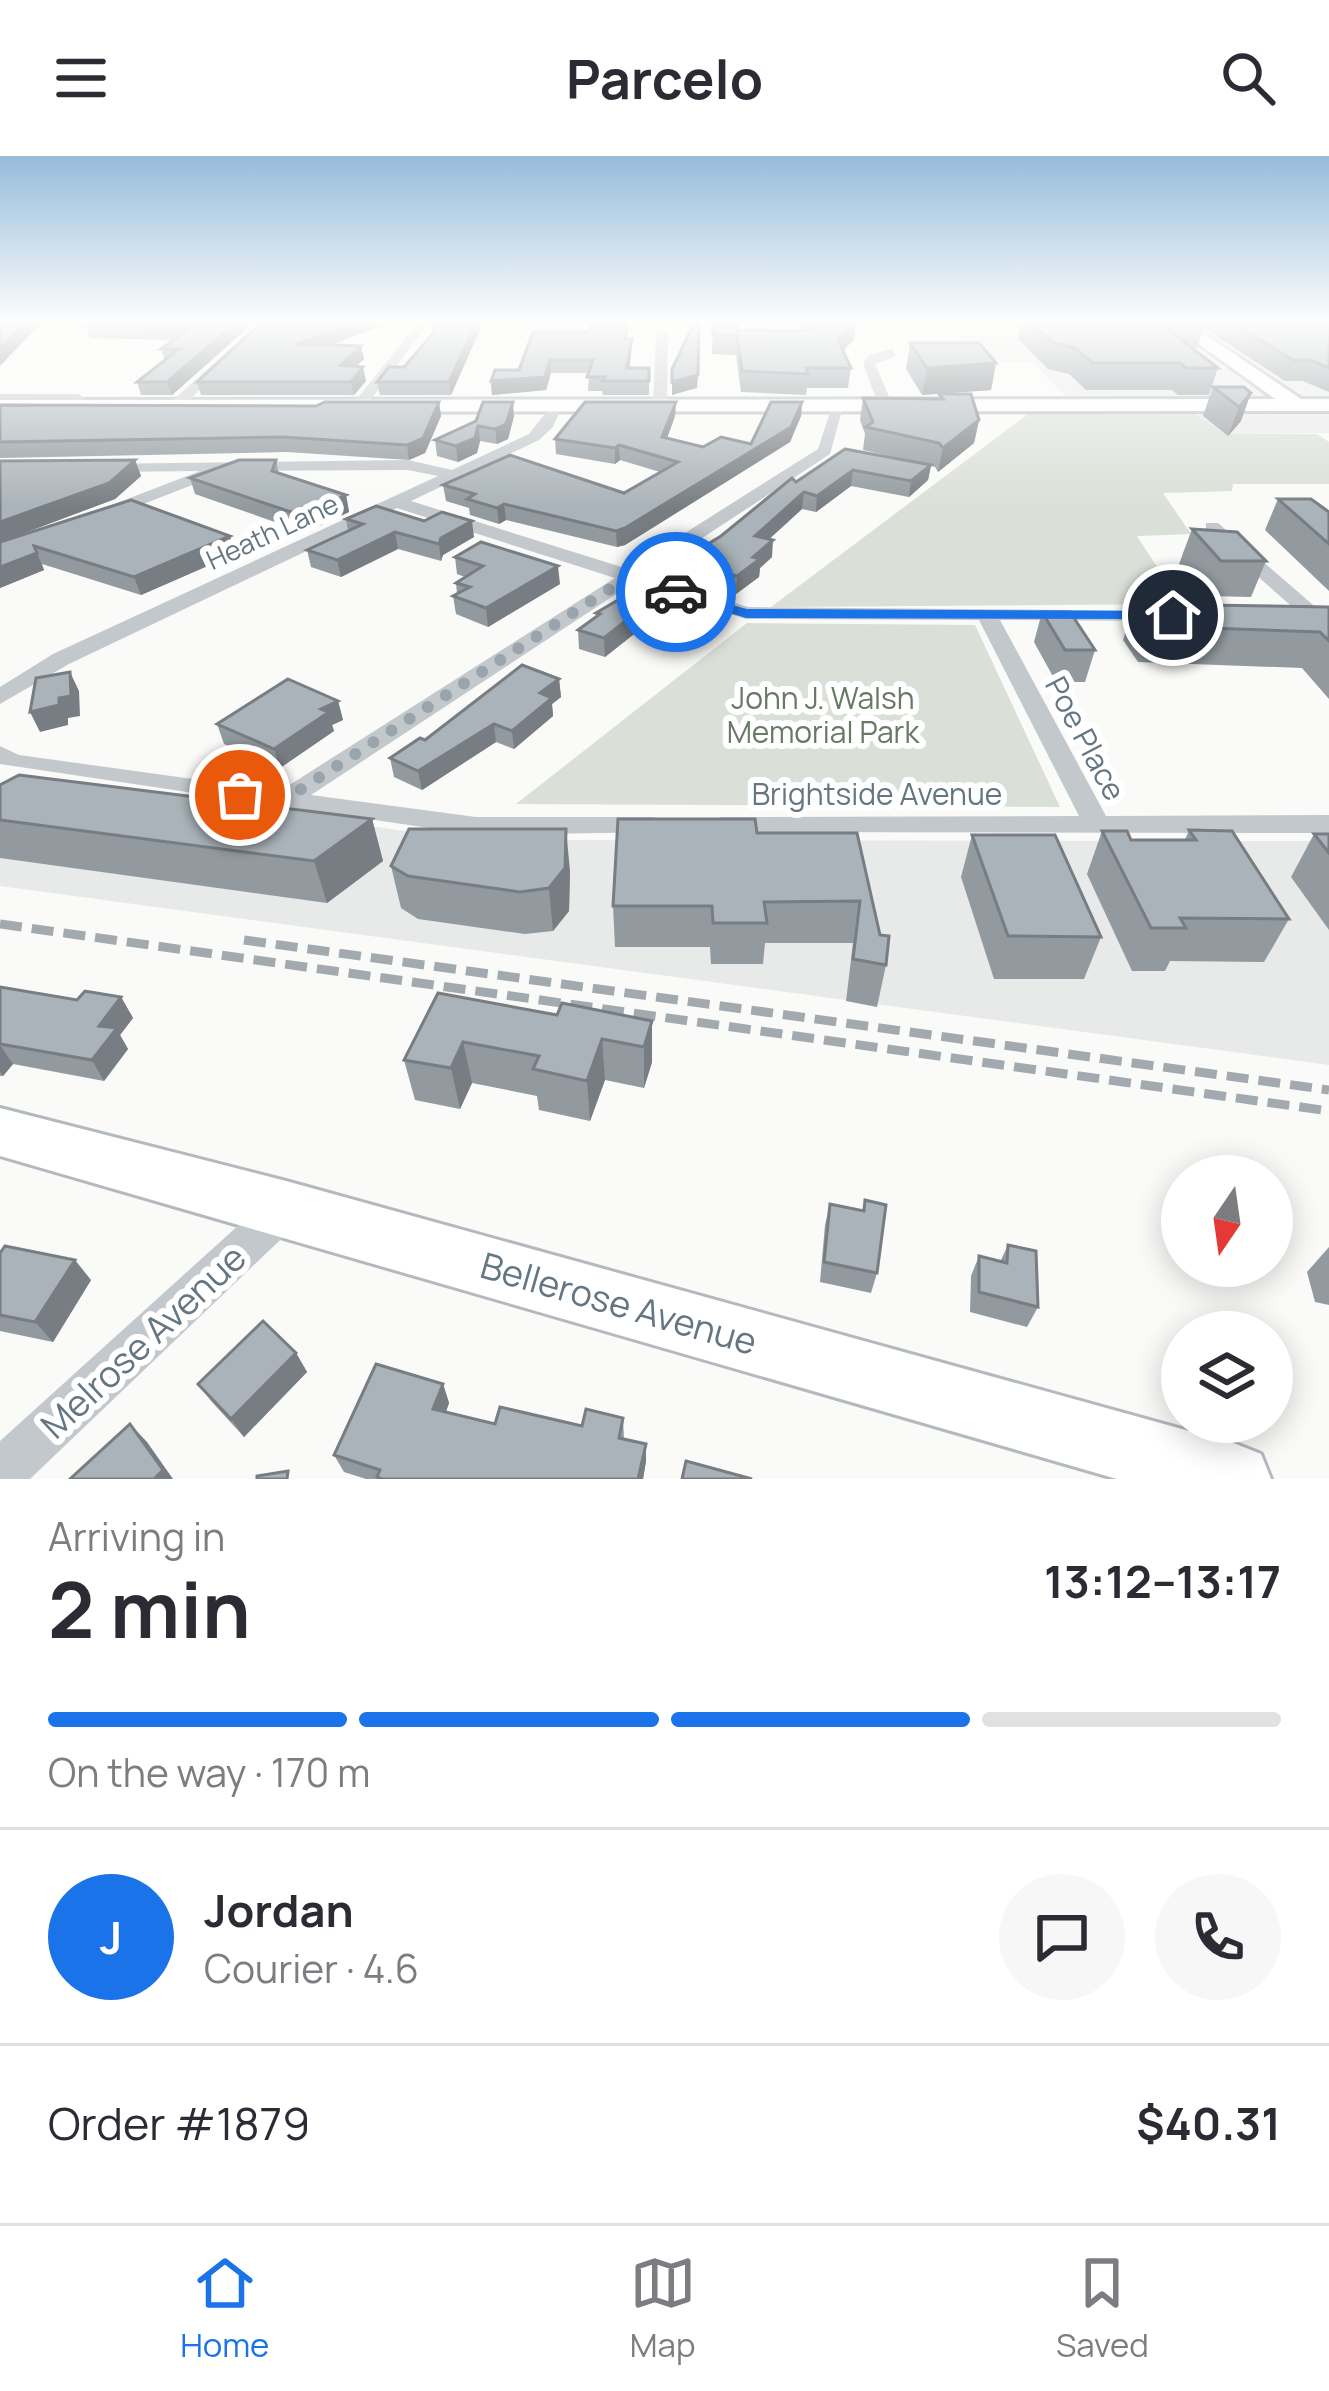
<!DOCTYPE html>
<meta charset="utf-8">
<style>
body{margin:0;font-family:Manrope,sans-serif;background:#f7f7f7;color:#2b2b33;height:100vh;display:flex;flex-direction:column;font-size:45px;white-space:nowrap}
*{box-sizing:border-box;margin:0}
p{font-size:39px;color:#7c7c81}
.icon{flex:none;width:66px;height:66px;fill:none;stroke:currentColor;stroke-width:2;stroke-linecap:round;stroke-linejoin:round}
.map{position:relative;height:1323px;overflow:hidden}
.sheet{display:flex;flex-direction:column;background:#fff;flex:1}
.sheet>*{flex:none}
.needle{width:78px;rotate:193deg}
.controls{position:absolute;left:1161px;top:999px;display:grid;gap:24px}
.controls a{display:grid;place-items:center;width:132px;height:132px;border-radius:50%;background:#fff;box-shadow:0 6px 30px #0003;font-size:60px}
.pin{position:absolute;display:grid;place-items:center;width:102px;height:102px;color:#fff;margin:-51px;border:6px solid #fff;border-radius:50%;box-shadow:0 3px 12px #0007}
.courier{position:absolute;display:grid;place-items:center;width:120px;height:120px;margin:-60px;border:9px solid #1a73e8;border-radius:50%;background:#fff;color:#222;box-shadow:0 3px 15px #0007}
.head em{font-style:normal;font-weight:700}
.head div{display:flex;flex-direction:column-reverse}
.head{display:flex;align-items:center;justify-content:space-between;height:204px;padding:0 48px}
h1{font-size:78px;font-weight:700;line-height:90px}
.bar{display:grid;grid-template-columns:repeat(4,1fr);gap:18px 12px;align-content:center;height:144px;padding:0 48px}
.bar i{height:15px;border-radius:9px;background:#e1e1e2}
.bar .on{background:#1a73e8}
.bar p{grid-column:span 4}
.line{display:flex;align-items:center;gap:30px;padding:0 48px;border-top:3px solid #e1e1e2}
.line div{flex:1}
.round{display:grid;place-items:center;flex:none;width:126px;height:126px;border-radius:63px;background:#f7f7f7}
header{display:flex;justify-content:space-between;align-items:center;height:156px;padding:0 48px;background:#fff;font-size:54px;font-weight:700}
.dock{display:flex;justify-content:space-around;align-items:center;height:168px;border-top:3px solid #e1e1e2;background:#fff;font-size:33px;color:#7c7c81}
.dock a{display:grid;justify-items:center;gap:6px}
.dock .on{color:#1a73e8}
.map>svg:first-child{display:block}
.built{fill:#e8e9e9}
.green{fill:#dadfd7}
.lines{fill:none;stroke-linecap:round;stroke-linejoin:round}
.secondary-casing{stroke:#b3babf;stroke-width:6}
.street{fill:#c3c8cc;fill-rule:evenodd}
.secondary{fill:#fff;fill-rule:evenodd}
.rail{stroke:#a2aab0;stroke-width:9;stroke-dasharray:22 10;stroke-linecap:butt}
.wall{fill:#929a9f}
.shaded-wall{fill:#777d82}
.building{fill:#aab3b9;stroke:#777d82;stroke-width:3}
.route{fill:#1a73e8}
.done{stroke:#99a4ac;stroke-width:12;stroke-dasharray:0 21.6}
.labels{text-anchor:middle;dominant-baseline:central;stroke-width:12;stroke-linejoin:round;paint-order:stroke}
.far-street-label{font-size:27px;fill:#657683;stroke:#fff}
.park-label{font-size:30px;fill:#687a64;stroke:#fff}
.street-label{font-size:30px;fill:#657683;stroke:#fff}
.near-street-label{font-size:36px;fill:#657683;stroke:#fff}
</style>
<header><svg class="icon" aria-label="menu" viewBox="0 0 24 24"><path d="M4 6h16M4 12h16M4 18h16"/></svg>Parcelo<svg class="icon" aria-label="search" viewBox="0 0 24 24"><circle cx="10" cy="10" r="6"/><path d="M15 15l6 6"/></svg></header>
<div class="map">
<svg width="1329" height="1323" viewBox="0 0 1329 1323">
<rect width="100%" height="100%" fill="#fafaf8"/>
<g class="built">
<path d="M987,167H1245L1329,211V277L1224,278L1175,245H1070L1032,206L977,205L953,175H993Z"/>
<path d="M18,618L465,684L1329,685V909L0,730V627Z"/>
</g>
<g class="green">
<path d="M1036,252L1189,254L1225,278H1317L1329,286V328H1233L1232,335L1163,337L1191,378L1137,380L1181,448L771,451Z"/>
<path d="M747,467L975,469L1060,651L516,648Z"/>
</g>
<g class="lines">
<defs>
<g id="secondary">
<path d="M1170,167H1188L1301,243H1329V255L0,256V244L1275,243Z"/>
<path d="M0,952L286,1025L1236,1288L1261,1298L1271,1323H1117L0,1000Z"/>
</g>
</defs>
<use href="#secondary" class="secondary-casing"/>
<g class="street">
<path d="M259,167H270L182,251H172V245Z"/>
<path d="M418,167H429L366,250H356V244Z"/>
<path d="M972,167H1053L1059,170L1053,173Z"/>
<path d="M662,174L668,177L667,248L660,252L653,248L656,177Z"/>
<path d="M892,193L896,200L875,208L893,250L886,254L879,250L863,208L869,199Z"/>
<path d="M0,238H78L85,242L78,246H0Z"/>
<path d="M556,244L563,248L553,271L539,284L411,345L628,413L818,293L832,250L844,247L830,298L646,419L748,451L1170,455V463L1163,465L1000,464L1106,660L1329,659V677L711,676L707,670L711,664L721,661L1079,660L979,464L746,463L633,427L311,639L476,661H653L663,664L667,670L663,676L476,679L0,608V590L19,599L280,635L615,422L397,352L69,508L0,548V531L53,498L438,320L408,314L219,315L218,319L102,364L96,363V355L200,315L100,316L92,311L94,308L408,304L452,314L529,278Z"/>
<path d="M1206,367H1218L1320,455V463H1306L1206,375Z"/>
<path d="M286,1033L300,1039L306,1052L300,1065L30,1323H0V1285L272,1039Z"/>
</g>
<use href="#secondary" class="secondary"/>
<g class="rail">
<path d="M0,768L1329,955"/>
<path d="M244,784L1329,934"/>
</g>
</g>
<g class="wall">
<path d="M91,167H253L172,239H141L137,226L165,204L161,193L173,184L90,182L86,170Z"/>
<path d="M261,167H389L330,189L361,190L364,203L355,211L366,225L354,239H201L197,226Z"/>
<path d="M431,167H483L451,239H380L377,226L404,211L433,177Z"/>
<path d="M713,167L738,174L799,175L793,167H902H856L854,183L843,195L851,212L848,232H807L806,239L741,236L736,199L712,198Z"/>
<path d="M1021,167H1329V236L1303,225H1285L1204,172L1197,192H1193L1218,212L1209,239H1178L1172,234H1086L1069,218L1048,213L1018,183Z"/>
<path d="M533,176L632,183L630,212H649V239H603L602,235H588L589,217H551L546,234L492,239L491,225L519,214Z"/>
<path d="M910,187L996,207L991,234L922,239L906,213Z"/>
<path d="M1213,231H1244L1241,265L1228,280L1203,260Z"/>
<path d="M939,238L979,264L974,287L938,316L935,311L931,310L928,324L909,341L851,330L816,356L802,353L769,383L772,401L760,412L759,421L736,438L682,421V404L721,380L796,326L908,304L863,294L865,278L860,264L863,242L939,243Z"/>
<path d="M439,246L441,260L425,297L409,304L287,296L0,302V249L316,250Z"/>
<path d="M676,246L675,260L667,282L703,291L751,288L802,246L801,260L790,286L625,389L617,391L506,364L499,368L470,359L469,352L446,345L443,329L624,337L660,316L620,304L615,308L556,298L555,283Z"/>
<path d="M514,260L508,283L497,288L480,285L477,297L458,306L437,300L435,284L476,265Z"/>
<path d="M135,304L141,320L115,343L6,384L230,380L235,398L141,439L42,408L44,414L0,432V305Z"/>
<path d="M276,304L279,318L346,339L349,356L317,371L307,368L295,373L195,338L190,322Z"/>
<path d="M1278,343L1329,356V435L1265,374Z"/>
<path d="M346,363L474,381L443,399L441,405L398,393L341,421L311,411L307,394L348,375Z"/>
<path d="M1192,373L1266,405L1251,441L1207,440L1179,408Z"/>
<path d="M455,401L560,428L488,471L456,458L453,440L457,438L456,427L465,421L457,418Z"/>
<path d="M674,445L671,447L703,460L702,479L680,495L634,478L605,501L579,493L578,474L596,460V457Z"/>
<path d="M1135,448L1329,451V543L1302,512L1138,506L1123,484Z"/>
<path d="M1042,456L1095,494L1085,526H1056L1034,486Z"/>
<path d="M559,523L561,541L552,548L553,560L514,593L496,586L422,634L394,621L390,602Z"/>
<path d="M338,545L343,564L332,569L334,575L280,612L224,588L217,568Z"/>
<path d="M0,629L372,663L383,705L327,747L0,702Z"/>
<path d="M1189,674L1289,763L1264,806L1170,805L1165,815H1132L1087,718L1102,675L1131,684H1185Z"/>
<path d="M757,677H857L886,809L877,851L846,845L853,787H765L763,808H711L710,791H615L613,750Z"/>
<path d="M1314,678H1329V774L1291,721Z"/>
<path d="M972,679L1101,781L1084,823H994L961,721Z"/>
<path d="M391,710L570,715L569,755L553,775L525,778L418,763L401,752Z"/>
<path d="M0,831L77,844L121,841L133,862L120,879L128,893L104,925L13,908L3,920H0Z"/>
<path d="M557,859L652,865V906L644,932L605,924L590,965L539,954L537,940L472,927L460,953L415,944L404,904Z"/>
<path d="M865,1044L877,1117L871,1137L820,1126L825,1069L830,1048L862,1055Z"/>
<path d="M1008,1089L1038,1151L1027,1171L970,1156L971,1120L979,1100L1000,1106Z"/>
<path d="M1329,1091V1149L1315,1146L1307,1116Z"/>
<path d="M0,1097L91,1124L53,1186L0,1175Z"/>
<path d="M296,1197L307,1216L244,1281L212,1246L198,1228Z"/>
<path d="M443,1228L449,1247L446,1256L495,1268L582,1270L623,1262L624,1283L646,1305L643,1323H366L344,1316L334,1299Z"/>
</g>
<g class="shaded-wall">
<path d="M25,167H41L0,210V192Z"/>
<path d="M236,167H253L172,239L167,226Z"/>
<path d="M355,167H389L299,201L296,188Z"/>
<path d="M476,167H483L451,239L449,226Z"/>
<path d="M854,167H856L854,183L836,203L838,184Z"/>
<path d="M361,190L364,203L343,222L341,209Z"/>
<path d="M550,204L551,217L546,234L492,239L491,225Z"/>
<path d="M996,207L991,234L922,239L927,212Z"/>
<path d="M363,211L366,225L354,239L351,226Z"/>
<path d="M698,219L697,232L672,239V226Z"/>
<path d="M1251,237L1241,265L1228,280L1239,251Z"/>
<path d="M439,246L441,260L425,297L409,304L407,289Z"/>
<path d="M513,246L514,260L508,283L497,288L495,273Z"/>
<path d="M676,246L675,260L662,296V281Z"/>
<path d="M802,246L801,260L790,286L625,389L617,391L616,375L791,271Z"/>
<path d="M979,264L974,287L938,316L943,292Z"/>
<path d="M478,270L480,285L477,297L458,306L456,290Z"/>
<path d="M619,289L620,304L615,308V292Z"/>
<path d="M135,304L141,320L115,343L0,386V366Z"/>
<path d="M931,309L928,324L909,341L911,325Z"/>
<path d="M853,314L851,330L816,356L817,340Z"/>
<path d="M804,336L802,353L754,397L755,380Z"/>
<path d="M346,339L349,356L317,371L313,354Z"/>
<path d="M504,348L506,364L499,368L497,352Z"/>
<path d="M303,351L307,368L295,373L291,356Z"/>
<path d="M472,365L474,381L443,399L441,405L439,388L441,382Z"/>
<path d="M395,376L398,393L341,421L337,404Z"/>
<path d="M230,380L235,398L141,439L134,421Z"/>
<path d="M773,384L772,401L760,412L759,421L736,438L737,420L753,401Z"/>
<path d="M37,397L44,414L0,432V411Z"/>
<path d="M558,410L560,428L488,471L486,452Z"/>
<path d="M674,426V445L655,460V441Z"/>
<path d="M633,459L634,478L605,501L604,482Z"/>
<path d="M703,460L702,479L680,495V476Z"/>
<path d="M70,516L79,535L80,560L68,562V569L40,576L30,556L59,542Z"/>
<path d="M559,523L561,541L552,548L553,560L514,593L512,575L540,537Z"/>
<path d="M338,545L343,564L332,569L334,575L280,612L274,593L321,553Z"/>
<path d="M494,568L496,586L422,634L418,615Z"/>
<path d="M372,663L383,705L327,747L314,705Z"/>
<path d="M566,673L570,715L569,755L553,775L549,732Z"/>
<path d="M121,841L133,862L120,879L128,893L104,925L92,904L99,870Z"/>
<path d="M652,865V906L644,932V891Z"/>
<path d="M602,883L605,924L590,965L587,925Z"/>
<path d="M463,886L472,927L460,953L451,912Z"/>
<path d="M0,889L13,908L3,920L0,916Z"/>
<path d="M75,1104L91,1124L53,1186L35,1166Z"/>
<path d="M296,1197L307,1216L244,1281L231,1263Z"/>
<path d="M443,1228L449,1247L440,1271L433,1253Z"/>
<path d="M130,1268L147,1286L173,1323H154Z"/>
<path d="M646,1288V1305L643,1323H638Z"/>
</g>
<g class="building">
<path d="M0,167H25L0,192Z"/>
<path d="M91,167H236L167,226H137L179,193H161L190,173L86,170Z"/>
<path d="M261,167H355L296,188L361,190L341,209L363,211L351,226H197Z"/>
<path d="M442,167H476L449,226H377L389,211H404Z"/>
<path d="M591,167H628L625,183H632L627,212H649V225H602L605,221H587L593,204H550L545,221L491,225L495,214H519L533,176H589Z"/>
<path d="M694,167H699L698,219L672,226V213Z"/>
<path d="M713,167H737L738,174L813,175L807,167H854L838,184L851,212H806L808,218L742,215L737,179H713Z"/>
<path d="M1031,167H1203L1205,168H1161L1218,212H1186L1180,207H1093L1075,192L1054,187Z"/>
<path d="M1232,167H1329V212L1311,204H1293Z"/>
<path d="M910,187H979L996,207L927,212Z"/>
<path d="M1213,231H1244L1251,237L1239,251Z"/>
<path d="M939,238H971L979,264L943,292L939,287L866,271L873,266L863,242L943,243Z"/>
<path d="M325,246H439L423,282L407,289L283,281L0,286V249L316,250Z"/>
<path d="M483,246H513L506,268L495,273L478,270L475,282L456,290L435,284L476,265Z"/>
<path d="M585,246H676L662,281L703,291L721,281L751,288L771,246H802L791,271L625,372L616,375L504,348L497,352L467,343L475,338L443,329L510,299L624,337L678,306L619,289L615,292L555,283Z"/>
<path d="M845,293L931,309L911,325L853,314L817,340L804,336L755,380L773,384L753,401L760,403L737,420L682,404L721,380L792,322L796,326Z"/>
<path d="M135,304L109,327L0,366V305Z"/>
<path d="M239,304H276L272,315L346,339L313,354L303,351L291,356L190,322Z"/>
<path d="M1278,343H1311L1329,356V388Z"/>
<path d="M131,344L230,380L134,421L34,390L37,397L0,411V386Z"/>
<path d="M376,350L424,365L442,356L472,365L441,382L439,388L395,376L337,404L307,394L363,368L346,363Z"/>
<path d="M1192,373L1237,376L1266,405H1221Z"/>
<path d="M481,386L558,410L486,452L453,440L470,431L456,427L483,410L455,401Z"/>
<path d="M657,421L674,426L655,441L703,460L680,476L633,459L604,482L578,474L600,458L596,457Z"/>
<path d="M1135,448L1329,451V485L1320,476L1151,470Z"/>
<path d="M1042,456H1070L1095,494H1065Z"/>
<path d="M522,509L559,523L540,537L552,542L512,575L494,568L418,615L390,602L420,582L425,584Z"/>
<path d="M70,516L71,540L59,542V549L30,556L36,522Z"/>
<path d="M288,523L338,545L321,553L329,556L274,593L217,568Z"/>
<path d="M19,619L372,663L314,705L0,664V629Z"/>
<path d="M618,663H755L757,677H857L880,779L889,780L886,809L853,803L860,745L764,746L767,767H713L712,750H613Z"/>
<path d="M409,673H566L565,712L549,732L520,736L408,720L391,710Z"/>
<path d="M1189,674L1232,675L1289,763L1180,762L1186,772H1151L1102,675H1127L1131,684H1196Z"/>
<path d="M1314,678H1329V697Z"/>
<path d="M972,679H1055L1101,781L1008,780Z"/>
<path d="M0,831L77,844L85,835L121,841L99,870L117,872L92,904L0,888Z"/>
<path d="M438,837L557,859L562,847L652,865L644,891L602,883L587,925L533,913L539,900L463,886L451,912L404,904Z"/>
<path d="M865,1044L886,1049L877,1117L824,1106L830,1048L864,1055Z"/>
<path d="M1008,1089L1036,1095L1038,1151L979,1136V1100L1007,1107Z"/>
<path d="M5,1090L75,1104L35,1166L0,1159V1097Z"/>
<path d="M263,1165L296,1197L231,1263L198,1228Z"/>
<path d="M376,1208L443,1228L433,1253L495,1268L500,1251L582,1270L586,1253L623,1262L619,1282L646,1288L638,1323H382L377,1321L380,1314L334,1299Z"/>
<path d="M130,1268L163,1314L154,1323H70Z"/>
<path d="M686,1305L752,1323H682Z"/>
<path d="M288,1315L287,1323H257V1320Z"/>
</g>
<linearGradient id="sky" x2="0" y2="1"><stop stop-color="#96bcdc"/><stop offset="0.47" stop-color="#fdfdfc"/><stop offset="1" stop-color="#fdfdfc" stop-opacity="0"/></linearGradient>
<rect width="1329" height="352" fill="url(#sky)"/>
<path class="route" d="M671,433L747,453L1173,455L1181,459L1173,463L746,462L671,439Z"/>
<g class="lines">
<path class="done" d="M240,639L283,645L628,421L676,436"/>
</g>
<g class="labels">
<g class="far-street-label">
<text transform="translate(272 375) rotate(-25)">Heath Lane</text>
</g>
<g class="park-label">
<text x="823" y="541">John J. Walsh<tspan x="823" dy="34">Memorial Park</tspan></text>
</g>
<g class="street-label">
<text transform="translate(1086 582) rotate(62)">Poe Place</text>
<text x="877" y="637">Brightside Avenue</text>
</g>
<g class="near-street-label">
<text transform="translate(619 1147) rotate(16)">Bellerose Avenue</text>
<text transform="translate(143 1185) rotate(-43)">Melrose Avenue</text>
</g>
</g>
</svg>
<div class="controls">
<a><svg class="needle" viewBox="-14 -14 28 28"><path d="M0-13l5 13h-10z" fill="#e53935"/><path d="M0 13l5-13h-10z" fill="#7c7c81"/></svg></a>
<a><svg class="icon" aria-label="layers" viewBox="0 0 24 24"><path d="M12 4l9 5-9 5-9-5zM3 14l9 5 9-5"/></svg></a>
</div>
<div class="pin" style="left:240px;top:639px;background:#ea580c"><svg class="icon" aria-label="bag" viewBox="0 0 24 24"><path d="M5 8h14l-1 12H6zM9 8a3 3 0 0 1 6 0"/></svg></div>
<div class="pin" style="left:1173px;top:459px;background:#1f2937"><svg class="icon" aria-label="home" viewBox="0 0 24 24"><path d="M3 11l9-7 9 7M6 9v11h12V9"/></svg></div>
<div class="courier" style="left:676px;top:436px"><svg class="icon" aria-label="car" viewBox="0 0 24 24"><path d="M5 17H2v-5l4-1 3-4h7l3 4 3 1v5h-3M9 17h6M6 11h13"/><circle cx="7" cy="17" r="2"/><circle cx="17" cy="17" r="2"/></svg></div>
</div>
<section class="sheet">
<div class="head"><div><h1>2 min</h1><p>Arriving in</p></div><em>13:12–13:17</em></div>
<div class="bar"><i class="on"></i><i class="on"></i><i class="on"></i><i></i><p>On the way · 170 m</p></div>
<div class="line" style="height:216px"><b class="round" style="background:#1a73e8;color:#fff">J</b><div><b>Jordan</b><p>Courier · 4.6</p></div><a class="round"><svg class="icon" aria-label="chat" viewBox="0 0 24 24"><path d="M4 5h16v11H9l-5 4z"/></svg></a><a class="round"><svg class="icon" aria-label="phone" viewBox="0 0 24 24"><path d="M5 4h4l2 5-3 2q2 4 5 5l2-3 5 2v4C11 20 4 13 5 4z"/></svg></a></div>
<div class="line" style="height:156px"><div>Order #1879</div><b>$40.31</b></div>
</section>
<nav class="dock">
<a class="on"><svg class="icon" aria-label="home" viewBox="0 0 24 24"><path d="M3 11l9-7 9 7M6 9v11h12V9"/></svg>Home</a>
<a><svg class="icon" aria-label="map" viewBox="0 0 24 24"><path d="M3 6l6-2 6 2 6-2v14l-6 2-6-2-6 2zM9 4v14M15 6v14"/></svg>Map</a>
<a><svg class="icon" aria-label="saved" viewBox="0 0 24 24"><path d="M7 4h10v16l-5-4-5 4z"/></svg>Saved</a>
</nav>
